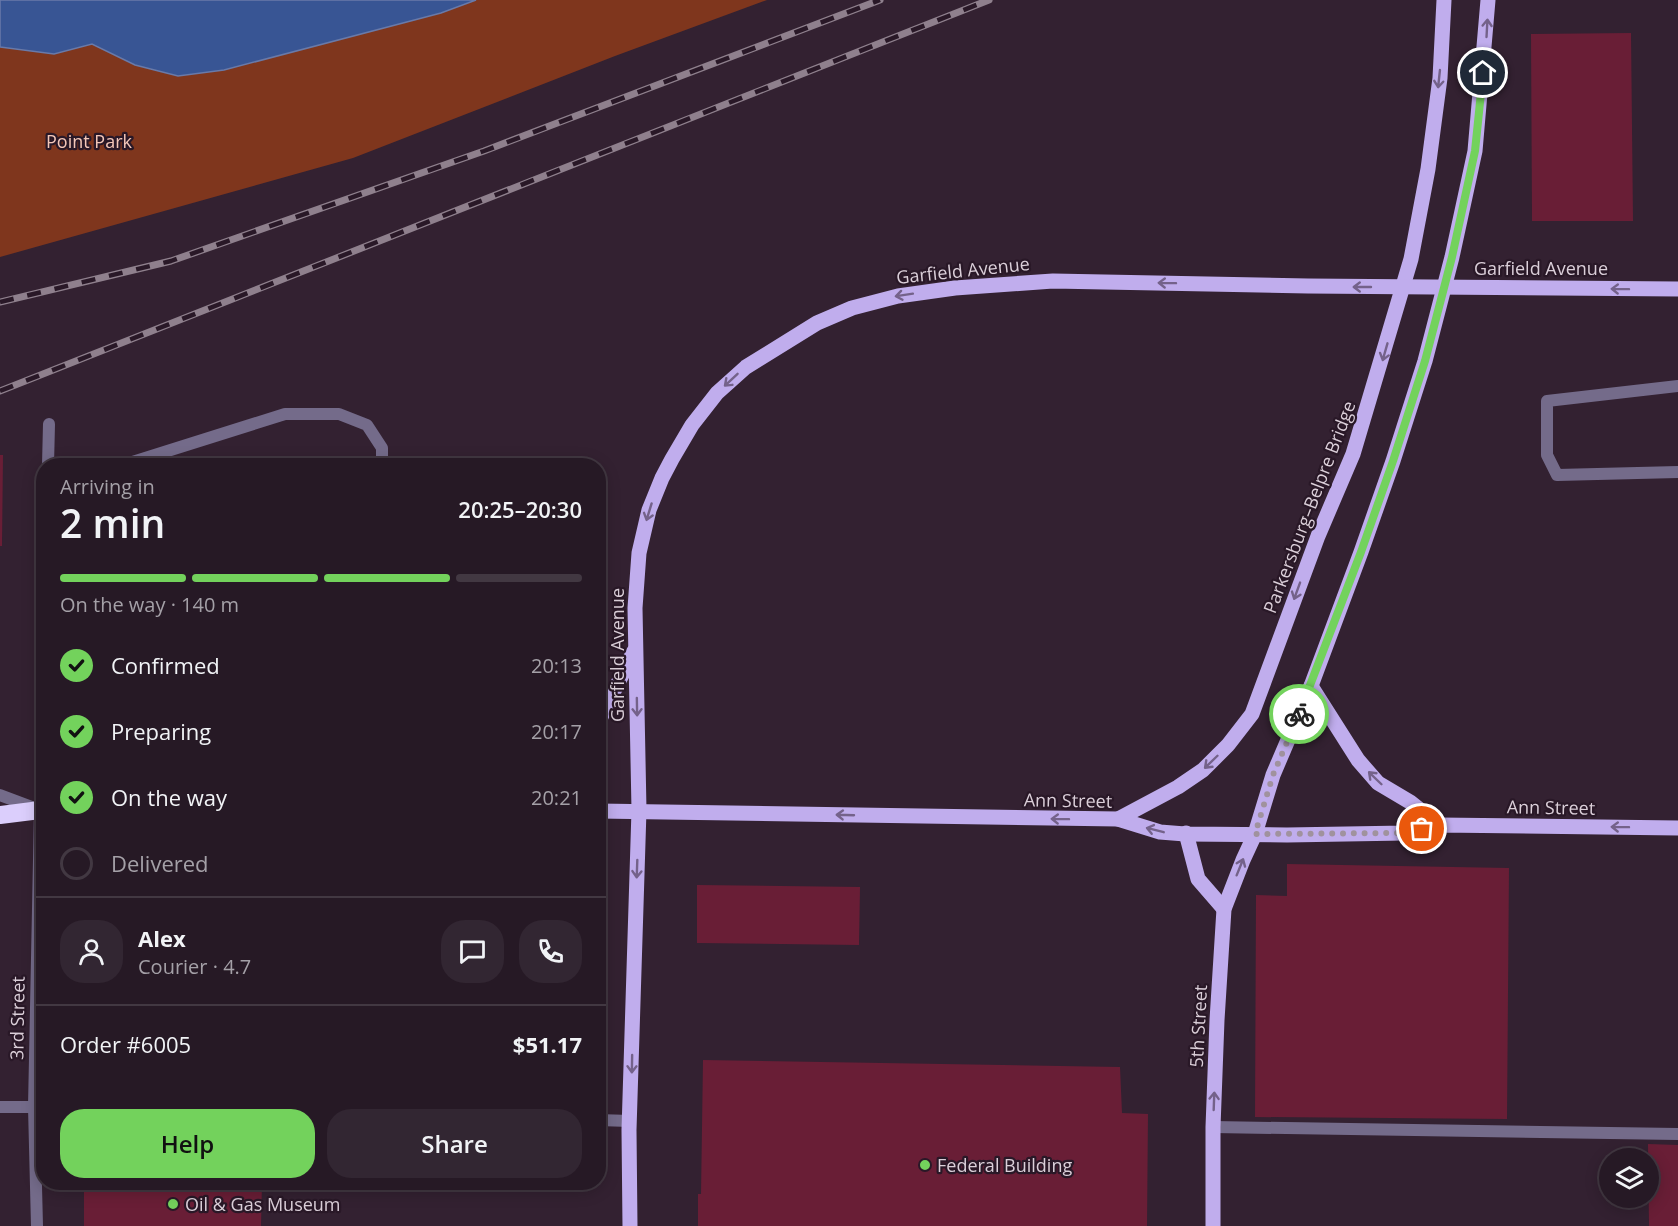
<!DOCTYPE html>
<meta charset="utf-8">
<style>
body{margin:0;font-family:"Open Sans",sans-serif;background:#322632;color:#f1f3f6;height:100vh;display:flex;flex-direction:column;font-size:22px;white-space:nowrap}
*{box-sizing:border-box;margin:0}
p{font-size:20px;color:#a4a0a7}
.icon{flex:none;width:33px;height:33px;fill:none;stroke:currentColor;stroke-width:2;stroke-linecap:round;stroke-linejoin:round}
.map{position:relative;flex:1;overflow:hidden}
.panel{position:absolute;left:36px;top:458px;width:570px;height:732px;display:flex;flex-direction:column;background:#261925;border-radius:24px;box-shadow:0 3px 15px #0003,0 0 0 2px #423842}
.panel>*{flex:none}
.buttons{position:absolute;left:1599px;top:1148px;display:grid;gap:12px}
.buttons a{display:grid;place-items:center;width:60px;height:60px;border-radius:50%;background:#261925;box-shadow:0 3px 15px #0003,0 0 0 2px #423842;font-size:30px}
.pin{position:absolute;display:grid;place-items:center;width:51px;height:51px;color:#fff;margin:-26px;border:3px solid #fff;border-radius:50%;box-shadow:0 2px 6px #0007}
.courier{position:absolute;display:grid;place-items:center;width:60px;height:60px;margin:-30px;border:4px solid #73d25c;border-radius:50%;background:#fff;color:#222;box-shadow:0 2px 8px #0007}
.headline em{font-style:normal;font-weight:600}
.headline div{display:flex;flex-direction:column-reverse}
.headline{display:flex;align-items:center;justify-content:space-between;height:102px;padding:0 24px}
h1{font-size:39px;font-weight:600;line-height:45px}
.bar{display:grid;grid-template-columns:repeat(4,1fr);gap:9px 6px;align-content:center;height:72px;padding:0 24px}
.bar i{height:8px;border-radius:4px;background:#423842}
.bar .current{background:#73d25c}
.bar p{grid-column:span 4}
.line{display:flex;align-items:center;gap:15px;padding:0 24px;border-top:2px solid #423842}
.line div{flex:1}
.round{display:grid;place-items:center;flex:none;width:63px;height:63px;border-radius:24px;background:#322632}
ol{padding:0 24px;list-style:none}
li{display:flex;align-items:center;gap:18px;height:66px}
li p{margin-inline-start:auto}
li .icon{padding:6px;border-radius:50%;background:#73d25c;color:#111;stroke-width:4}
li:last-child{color:#a4a0a7}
li i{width:33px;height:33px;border:3px solid #423842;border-radius:50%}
.action{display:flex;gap:12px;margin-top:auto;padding:12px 24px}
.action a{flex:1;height:69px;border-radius:24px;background:#73d25c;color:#111;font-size:24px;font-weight:600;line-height:69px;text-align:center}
.action a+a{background:#322632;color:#f1f3f6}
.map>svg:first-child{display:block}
.built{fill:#412a3e}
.green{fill:#7f361d}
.water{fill:#385594;stroke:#697aa9;stroke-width:1.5}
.building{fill:#691e36}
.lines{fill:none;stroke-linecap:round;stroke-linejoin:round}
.lane{stroke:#746b8a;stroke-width:12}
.street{stroke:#746b8a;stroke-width:12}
.primary{stroke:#c0aded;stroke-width:15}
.highway{stroke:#dbcefc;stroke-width:18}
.rail-casing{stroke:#8f808d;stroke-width:7}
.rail{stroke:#291827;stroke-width:4.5;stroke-dasharray:14;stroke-linecap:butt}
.oneway{stroke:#74628a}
.done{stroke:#a0929e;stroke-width:6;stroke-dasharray:0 10.8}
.route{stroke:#73d25c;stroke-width:8}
.poi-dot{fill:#73d25c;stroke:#291827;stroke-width:2}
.labels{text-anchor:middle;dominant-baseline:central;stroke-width:4.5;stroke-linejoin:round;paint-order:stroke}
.park-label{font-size:18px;fill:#f4c7b8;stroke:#291827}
.street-label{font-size:18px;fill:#dbcfd9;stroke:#291827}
.poi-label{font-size:18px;fill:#dbcfd9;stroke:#291827;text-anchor:start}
</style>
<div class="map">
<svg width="1678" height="1226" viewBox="0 0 1678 1226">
<rect width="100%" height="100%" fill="#332131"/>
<path class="built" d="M599,860L602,865L600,1098H598Z"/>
<path class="green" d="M476,0H767L615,56L353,158L0,257V47L54,54L92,44L135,65L178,76L224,70L440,13Z"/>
<path class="water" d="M0,0H476L441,13L224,70L178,76L135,65L92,44L54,54L0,47Z"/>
<g class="building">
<path d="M1631,33L1633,221H1532L1531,34Z"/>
<path d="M0,455H3L2,546H0Z"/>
<path d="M1287,864L1509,868L1507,1119L1255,1117L1256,895L1287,896Z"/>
<path d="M697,885L860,887L859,945L697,943Z"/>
<path d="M703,1060L1120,1067L1122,1113L1148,1114L1147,1226H698V1194H701Z"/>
<path d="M1648,1144L1678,1145V1226H1649Z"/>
<path d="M84,1182H262L261,1226H84Z"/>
</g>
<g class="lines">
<g class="lane">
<path d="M1678,386L1547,401V455L1557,475L1678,472"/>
<path d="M48,465L49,424"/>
<path d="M123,465L285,414H339L367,425L382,448V465"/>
<path d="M40,810L44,655"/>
<path d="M0,1107H34"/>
<path d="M598,1120L630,1121"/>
<path d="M1213,1127L1678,1134"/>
</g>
<path class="street" d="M0,795L40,810L34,1107L37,1226"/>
<g class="primary">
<path d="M1311,686L1358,760L1378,783L1410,802L1439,825"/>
<path d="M598,723L634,651"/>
<path d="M598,811L1118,819L1160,832L1185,834L1287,835L1405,833L1439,825L1678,828"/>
<path d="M1118,819L1178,787L1203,770L1228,745L1252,714L1318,536L1353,454L1411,259L1428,169L1440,78L1444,0"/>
<path d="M1186,833L1198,879L1224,909"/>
<path d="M630,1226L629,1130L639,810L635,608L639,553L649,510L662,478L672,459L692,425L717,393L746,367L817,323L852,308L898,296L955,288L1053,281L1308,286L1678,289"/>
<path d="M1213,1226V1127L1217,1020L1224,909L1243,860L1255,834L1273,775L1311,686L1361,552L1393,461L1425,361L1452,257L1475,151L1488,0"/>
</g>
<path class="highway" d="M0,815L40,810"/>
<defs>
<g id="rail">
<path d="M0,302L171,261L484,151L880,0"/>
<path d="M0,391L989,0"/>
</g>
</defs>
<use href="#rail" class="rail-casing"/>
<use href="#rail" class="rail"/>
</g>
<defs><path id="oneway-shaft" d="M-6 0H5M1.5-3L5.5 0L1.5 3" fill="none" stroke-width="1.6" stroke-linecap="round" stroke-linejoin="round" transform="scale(1.5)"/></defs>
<g class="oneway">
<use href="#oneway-shaft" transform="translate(1487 28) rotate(-87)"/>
<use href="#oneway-shaft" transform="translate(1439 79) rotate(96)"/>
<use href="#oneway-shaft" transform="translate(1167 283) rotate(-179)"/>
<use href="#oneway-shaft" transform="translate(1362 287) rotate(-180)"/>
<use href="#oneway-shaft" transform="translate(1620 289) rotate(-179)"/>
<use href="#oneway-shaft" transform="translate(904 295) rotate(171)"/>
<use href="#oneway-shaft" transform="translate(1385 352) rotate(106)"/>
<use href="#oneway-shaft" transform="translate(731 380) rotate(137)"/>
<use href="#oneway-shaft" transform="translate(649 512) rotate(107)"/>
<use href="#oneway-shaft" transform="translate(1297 591) rotate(110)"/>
<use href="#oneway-shaft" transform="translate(637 707) rotate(89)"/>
<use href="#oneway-shaft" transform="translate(1211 762) rotate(136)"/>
<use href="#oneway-shaft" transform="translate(1375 778) rotate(-136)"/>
<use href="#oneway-shaft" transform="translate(845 815) rotate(-178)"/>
<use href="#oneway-shaft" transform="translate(1060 819) rotate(-179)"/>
<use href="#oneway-shaft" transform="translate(1620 827) rotate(-179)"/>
<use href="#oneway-shaft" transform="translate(1155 830) rotate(-166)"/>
<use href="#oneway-shaft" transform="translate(1240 867) rotate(-68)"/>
<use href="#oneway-shaft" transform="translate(637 869) rotate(92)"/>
<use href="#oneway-shaft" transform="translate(632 1064) rotate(91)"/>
<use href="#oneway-shaft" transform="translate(1214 1101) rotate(-88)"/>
</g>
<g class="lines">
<path class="done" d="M1299,714L1273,775L1255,834L1404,833L1422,829"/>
<path class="route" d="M1299,714L1361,552L1393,461L1425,361L1452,257L1475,151L1483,73"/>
</g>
<g class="poi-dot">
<circle cx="925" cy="1165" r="6"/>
<circle cx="173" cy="1204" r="6"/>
</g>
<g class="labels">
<g class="park-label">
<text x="89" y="141">Point Park</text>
</g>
<g class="street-label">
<text x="1541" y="268">Garfield Avenue</text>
<text transform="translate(963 270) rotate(-6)">Garfield Avenue</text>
<text transform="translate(1309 507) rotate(-69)">Parkersburg–Belpre Bridge</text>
<text transform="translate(617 655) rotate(-90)">Garfield Avenue</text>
<text transform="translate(1068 800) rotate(1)">Ann Street</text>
<text transform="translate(1551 807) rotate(1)">Ann Street</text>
<text transform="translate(17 1018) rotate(-89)">3rd Street</text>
<text transform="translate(1198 1026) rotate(-87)">5th Street</text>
</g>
<g class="poi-label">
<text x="937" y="1165">Federal Building</text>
<text x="185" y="1204">Oil &amp; Gas Museum</text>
</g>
</g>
</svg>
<div class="buttons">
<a><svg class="icon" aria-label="layers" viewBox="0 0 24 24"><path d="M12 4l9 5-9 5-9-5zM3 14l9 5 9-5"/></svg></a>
</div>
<div class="pin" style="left:1422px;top:829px;background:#ea580c"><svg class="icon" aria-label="bag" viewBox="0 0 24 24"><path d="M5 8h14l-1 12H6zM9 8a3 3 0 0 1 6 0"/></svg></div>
<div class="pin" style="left:1483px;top:73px;background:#1f2937"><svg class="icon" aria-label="home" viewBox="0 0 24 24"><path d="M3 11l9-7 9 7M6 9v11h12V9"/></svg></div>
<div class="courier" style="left:1299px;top:714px"><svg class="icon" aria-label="bike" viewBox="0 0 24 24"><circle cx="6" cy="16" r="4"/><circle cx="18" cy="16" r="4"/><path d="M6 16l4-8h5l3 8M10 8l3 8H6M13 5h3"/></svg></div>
<section class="panel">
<div class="headline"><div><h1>2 min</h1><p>Arriving in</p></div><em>20:25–20:30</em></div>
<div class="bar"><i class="current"></i><i class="current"></i><i class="current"></i><i></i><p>On the way · 140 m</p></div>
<ol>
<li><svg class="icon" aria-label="check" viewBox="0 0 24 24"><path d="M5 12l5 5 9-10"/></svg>Confirmed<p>20:13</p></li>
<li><svg class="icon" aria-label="check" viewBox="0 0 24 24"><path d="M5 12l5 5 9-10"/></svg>Preparing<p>20:17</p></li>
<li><svg class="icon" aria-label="check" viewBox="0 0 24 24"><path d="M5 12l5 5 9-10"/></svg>On the way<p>20:21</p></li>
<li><i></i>Delivered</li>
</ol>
<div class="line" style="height:108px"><a class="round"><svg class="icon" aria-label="person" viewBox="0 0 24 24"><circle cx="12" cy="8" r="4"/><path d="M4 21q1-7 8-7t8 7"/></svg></a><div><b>Alex</b><p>Courier · 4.7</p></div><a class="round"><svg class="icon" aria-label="chat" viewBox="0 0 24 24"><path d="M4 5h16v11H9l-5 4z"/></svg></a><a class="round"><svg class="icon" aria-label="phone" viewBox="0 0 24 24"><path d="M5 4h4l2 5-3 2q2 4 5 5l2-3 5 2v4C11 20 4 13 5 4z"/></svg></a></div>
<div class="line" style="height:78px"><div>Order #6005</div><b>$51.17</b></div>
<div class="action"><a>Help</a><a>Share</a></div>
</section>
</div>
